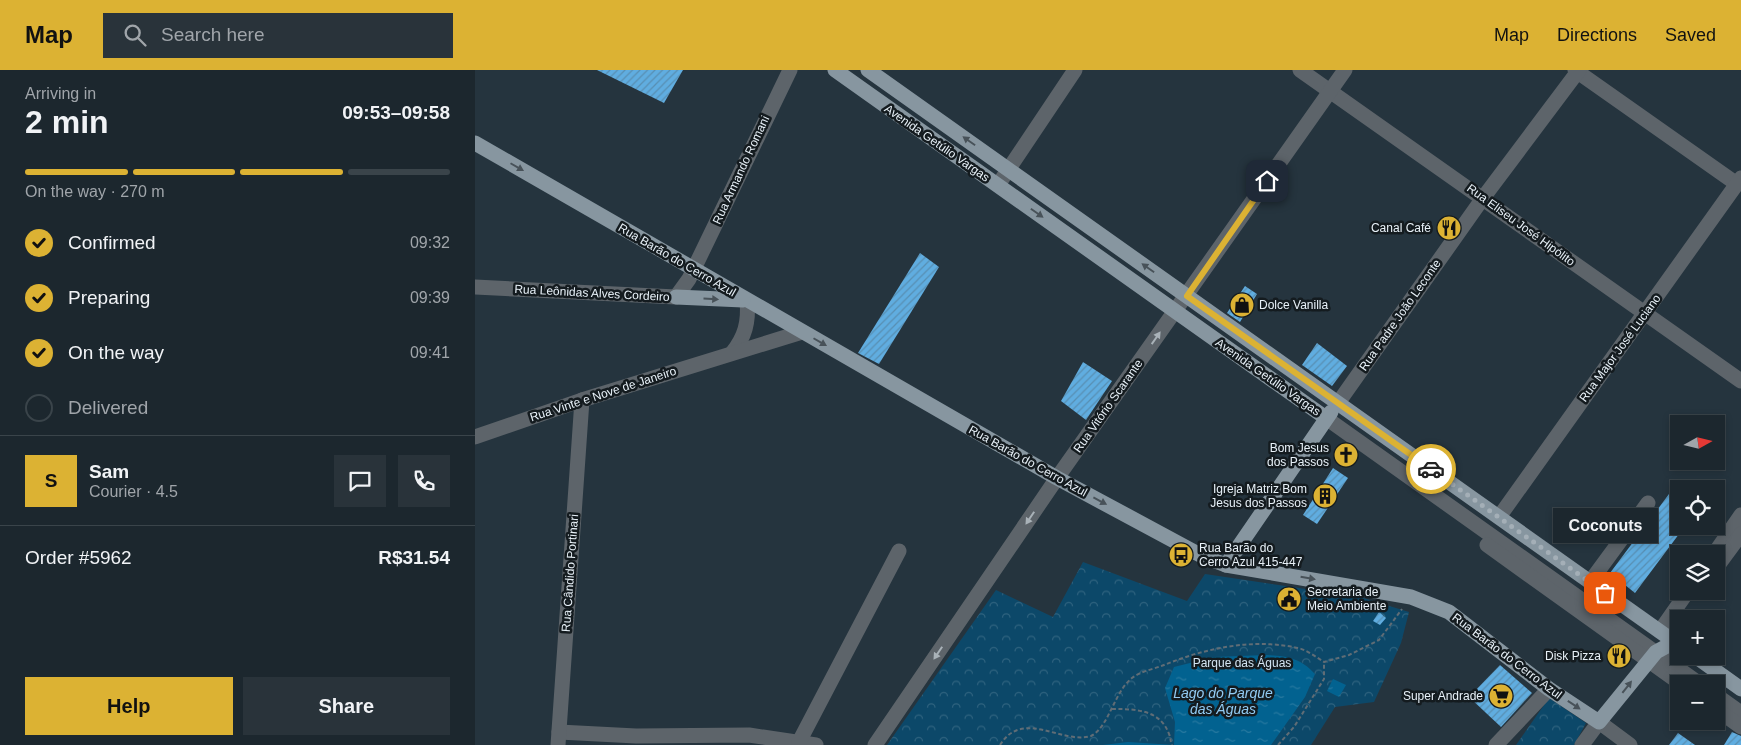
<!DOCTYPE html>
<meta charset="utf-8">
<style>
body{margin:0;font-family:Arial,sans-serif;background:#29333a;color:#f1f3f6;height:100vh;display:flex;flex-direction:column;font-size:19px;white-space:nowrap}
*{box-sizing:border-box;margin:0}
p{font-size:16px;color:#a0a5aa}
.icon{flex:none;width:28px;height:28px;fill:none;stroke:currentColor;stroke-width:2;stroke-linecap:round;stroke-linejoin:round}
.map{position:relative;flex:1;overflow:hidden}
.side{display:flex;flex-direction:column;background:#1c272e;width:475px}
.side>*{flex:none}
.needle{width:32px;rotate:82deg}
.fabs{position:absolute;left:1195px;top:345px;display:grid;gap:10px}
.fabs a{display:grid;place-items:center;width:55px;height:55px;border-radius:0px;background:#1c272e;box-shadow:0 2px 8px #0003,0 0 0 1px #3a444a;font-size:25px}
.pin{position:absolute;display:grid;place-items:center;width:42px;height:42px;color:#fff;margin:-21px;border-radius:10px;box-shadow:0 2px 8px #0006}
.courier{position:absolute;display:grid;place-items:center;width:50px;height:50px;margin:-25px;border:4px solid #dcb233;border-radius:50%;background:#fff;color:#222;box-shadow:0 1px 6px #0007}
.bubble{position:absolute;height:35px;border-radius:0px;background:#1c272e;box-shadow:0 2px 8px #0003,0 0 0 1px #3a444a;font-size:16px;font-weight:700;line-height:35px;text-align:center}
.headline em{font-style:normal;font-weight:700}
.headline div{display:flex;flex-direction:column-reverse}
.headline{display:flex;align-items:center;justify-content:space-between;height:85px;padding:0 25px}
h1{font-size:32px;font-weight:700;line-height:38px}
.bar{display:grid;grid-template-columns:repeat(4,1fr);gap:8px 5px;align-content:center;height:60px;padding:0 25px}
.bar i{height:6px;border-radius:4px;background:#3a444a}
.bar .selected{background:#dcb233}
.bar p{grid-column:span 4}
.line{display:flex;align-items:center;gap:12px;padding:0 25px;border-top:1px solid #3a444a}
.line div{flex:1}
.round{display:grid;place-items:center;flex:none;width:52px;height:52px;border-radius:0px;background:#29333a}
ol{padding:0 25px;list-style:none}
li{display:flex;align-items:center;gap:15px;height:55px}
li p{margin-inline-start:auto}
li .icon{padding:5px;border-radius:50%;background:#dcb233;color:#111;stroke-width:4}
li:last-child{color:#a0a5aa}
li i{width:28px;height:28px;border:2px solid #3a444a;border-radius:50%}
.cta{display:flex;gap:10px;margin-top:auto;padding:10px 25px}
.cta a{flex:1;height:58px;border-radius:0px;background:#dcb233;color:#111;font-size:20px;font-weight:700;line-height:58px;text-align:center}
.cta a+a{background:#29333a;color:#f1f3f6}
header{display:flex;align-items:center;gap:30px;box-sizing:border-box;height:70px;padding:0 25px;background:#dcb233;color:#111}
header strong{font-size:24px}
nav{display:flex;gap:28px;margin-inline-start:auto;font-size:18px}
.search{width:350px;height:45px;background:#29333a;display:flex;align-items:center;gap:12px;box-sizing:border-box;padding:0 18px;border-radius:0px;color:#a0a5aa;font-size:19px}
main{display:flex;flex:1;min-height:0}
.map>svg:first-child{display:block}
.park{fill:url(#park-crowns)}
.water{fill:url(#water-ripples)}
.building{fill:url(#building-hatch)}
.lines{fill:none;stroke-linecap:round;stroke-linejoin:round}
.path{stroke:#606d76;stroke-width:2;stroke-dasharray:4 2.5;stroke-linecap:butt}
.minor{stroke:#5d646a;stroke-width:15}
.major{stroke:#8796a0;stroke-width:15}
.oneway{fill:#485259}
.oneway2{fill:#a9b2b8}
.done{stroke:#a4afb7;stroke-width:5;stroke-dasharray:0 9}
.route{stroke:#dcb233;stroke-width:6}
.labels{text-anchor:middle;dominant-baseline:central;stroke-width:5;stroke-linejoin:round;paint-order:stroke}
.street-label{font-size:12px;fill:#e8f1f8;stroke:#141b1f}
.poi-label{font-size:12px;fill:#e8f1f8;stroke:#141b1f;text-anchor:end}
.park-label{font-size:12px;fill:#d3e5f3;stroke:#141b1f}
.water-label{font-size:14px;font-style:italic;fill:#92cbf3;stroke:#141b1f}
</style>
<header>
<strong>Map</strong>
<div class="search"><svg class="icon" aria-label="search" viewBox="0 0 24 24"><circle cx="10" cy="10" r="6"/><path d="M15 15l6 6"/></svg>Search here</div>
<nav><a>Map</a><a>Directions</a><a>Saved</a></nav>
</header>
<main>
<section class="side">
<div class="headline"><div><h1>2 min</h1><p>Arriving in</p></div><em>09:53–09:58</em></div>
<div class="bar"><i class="selected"></i><i class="selected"></i><i class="selected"></i><i></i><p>On the way · 270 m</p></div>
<ol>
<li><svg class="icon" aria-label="check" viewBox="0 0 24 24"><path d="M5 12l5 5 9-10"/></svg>Confirmed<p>09:32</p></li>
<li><svg class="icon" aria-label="check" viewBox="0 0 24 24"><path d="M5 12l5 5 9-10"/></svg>Preparing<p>09:39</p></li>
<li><svg class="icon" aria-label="check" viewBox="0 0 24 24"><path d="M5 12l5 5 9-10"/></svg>On the way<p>09:41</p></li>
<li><i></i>Delivered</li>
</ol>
<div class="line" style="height:90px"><b class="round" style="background:#dcb233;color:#111">S</b><div><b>Sam</b><p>Courier · 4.5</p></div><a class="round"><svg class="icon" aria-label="chat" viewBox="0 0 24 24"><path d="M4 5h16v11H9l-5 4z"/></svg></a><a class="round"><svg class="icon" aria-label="phone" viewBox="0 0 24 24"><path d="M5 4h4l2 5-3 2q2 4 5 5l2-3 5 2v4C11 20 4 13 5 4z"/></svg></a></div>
<div class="line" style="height:65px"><div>Order #5962</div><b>R$31.54</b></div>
<div class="cta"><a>Help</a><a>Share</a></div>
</section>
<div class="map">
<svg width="1266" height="675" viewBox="0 0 1266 675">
<defs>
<pattern id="park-crowns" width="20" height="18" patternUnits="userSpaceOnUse" patternTransform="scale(1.25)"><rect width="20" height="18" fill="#0c4869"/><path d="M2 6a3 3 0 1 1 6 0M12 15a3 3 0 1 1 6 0" fill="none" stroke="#2f637f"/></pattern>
<pattern id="water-ripples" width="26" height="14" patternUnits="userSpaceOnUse" patternTransform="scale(1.25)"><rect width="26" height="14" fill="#026290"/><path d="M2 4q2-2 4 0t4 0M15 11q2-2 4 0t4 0" fill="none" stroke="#2779a0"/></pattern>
<pattern id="building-hatch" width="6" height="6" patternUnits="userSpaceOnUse" patternTransform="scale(1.25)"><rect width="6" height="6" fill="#60ade0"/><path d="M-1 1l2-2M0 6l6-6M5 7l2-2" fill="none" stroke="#588fb3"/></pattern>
</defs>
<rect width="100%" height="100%" fill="#25343e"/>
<g class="park">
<path d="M608,492L712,531L730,504L885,527L934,542L926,573L899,632L860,637L836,675H412L521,520L578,547Z"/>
<path d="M1074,628L1111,653L1099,675H1041Z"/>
</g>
<g class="water">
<path d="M792,585C812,586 826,588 840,604L830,627L796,675H628L653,672L699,675L700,652L690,618L699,597L739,587Z"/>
<path d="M858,609L871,615L864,627L852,621Z"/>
</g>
<g class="building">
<path d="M122,0H208L189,33Z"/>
<path d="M445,183L464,197L404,294L383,283Z"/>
<path d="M770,216L782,224L765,252L752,243Z"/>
<path d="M842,273L872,296L857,316L827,295Z"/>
<path d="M608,292L637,311L611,350L586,331Z"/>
<path d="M858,398L873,408L842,454L828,445Z"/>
<path d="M1194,424L1204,431V456H1210L1160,523L1135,503Z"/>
<path d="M904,542L911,548L905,555L898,551Z"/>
<path d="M1025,595L1057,623L1026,657L994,627Z"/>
<path d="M1257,662L1266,666V675H1249Z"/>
<path d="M1203,663L1220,675H1194Z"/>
</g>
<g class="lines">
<g class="path">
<path d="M637,639C659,639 685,639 694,664C696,668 695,671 697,675"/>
<path d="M525,675C548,638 587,675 616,666C634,657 639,622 657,608C666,601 679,599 689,595C731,578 778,568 823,578C832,580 841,587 849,592L874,585L904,570L927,539"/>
<path d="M803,675L819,657L849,609V592"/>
</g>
<g class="minor">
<path d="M825,0L1266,311"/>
<path d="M1100,0L1262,114"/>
<path d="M523,115L600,0"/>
<path d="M0,217L201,227L214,209L315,0"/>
<path d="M257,283C270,267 274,252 272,231"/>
<path d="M863,333L1008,128L1104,0"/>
<path d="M851,348L1225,614"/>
<path d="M0,367L107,330L327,262"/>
<path d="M1024,447L1266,108"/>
<path d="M1012,475L1206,614"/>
<path d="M1239,484L1266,445"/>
<path d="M1241,498L1266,464"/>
<path d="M1115,512L1173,433"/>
<path d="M1185,561L1213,521"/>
<path d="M1241,625L1266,643"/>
<path d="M1241,639L1266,657"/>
<path d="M84,662L161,666L274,665L341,675"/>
<path d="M324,672L424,481"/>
<path d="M83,675L107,330"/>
<path d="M400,675L582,408L870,0"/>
<path d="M1021,675L1074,619"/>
<path d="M1107,675L1124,652L1155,675"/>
</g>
<g class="major">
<path d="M360,0L851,348"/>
<path d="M393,0L1204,575"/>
<path d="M0,73L582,408L727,486L751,495L936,527L974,542L1074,619L1124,652L1181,582L1192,576H1204"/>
<path d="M201,227L268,230"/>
<path d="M751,495L856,342"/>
<path d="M1220,586L1266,619"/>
</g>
</g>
<defs><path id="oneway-solid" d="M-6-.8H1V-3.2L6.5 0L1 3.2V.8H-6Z" transform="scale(1.25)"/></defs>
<g class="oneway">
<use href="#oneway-solid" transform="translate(494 71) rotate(-145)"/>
<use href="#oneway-solid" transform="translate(42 97) rotate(30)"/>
<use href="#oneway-solid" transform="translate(562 143) rotate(35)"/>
<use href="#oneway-solid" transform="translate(673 198) rotate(-145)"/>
<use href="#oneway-solid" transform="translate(236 229) rotate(3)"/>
<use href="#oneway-solid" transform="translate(345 272) rotate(30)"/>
<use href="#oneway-solid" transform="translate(625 431) rotate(28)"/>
<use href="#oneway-solid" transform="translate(833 508) rotate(10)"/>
<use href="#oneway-solid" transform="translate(1152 617) rotate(-52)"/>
<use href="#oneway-solid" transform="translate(1099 635) rotate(34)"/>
</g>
<g class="oneway2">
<use href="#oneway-solid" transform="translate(681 268) rotate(-55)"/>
<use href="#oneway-solid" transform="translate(555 448) rotate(124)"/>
<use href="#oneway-solid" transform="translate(463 583) rotate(124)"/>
</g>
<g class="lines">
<path class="done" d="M956,399L1130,523"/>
<path class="route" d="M792,111L712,226L956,399"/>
</g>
<defs>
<symbol id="restaurant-disc" viewBox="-11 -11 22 22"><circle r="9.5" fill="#dcb233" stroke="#141b1f"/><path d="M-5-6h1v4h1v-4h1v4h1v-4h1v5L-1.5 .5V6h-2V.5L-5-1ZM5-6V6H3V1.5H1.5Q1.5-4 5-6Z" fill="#111"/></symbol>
<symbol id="shop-disc" viewBox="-11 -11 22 22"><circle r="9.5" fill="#dcb233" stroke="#141b1f"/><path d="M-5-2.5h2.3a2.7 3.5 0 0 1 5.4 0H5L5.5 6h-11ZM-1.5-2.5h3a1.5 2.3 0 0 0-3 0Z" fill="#111"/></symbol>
<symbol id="church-disc" viewBox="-11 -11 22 22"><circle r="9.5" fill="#dcb233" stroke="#141b1f"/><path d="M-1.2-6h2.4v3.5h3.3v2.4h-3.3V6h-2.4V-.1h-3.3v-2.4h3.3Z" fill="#111"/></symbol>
<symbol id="building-disc" viewBox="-11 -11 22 22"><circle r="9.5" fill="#dcb233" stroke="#141b1f"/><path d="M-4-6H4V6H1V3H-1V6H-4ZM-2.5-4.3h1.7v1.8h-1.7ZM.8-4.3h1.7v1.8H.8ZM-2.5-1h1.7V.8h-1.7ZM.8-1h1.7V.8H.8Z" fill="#111"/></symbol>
<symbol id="bus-disc" viewBox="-11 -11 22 22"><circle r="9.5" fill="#dcb233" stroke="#141b1f"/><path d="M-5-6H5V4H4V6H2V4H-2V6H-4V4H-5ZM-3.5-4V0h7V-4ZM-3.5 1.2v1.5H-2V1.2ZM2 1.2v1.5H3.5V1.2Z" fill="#111"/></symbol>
<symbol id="civic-disc" viewBox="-11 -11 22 22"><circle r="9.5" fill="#dcb233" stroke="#141b1f"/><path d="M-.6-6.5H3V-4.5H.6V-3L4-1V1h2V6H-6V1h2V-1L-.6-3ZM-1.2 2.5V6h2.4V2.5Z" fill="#111"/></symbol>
<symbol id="supermarket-disc" viewBox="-11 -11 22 22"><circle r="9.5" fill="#dcb233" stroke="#141b1f"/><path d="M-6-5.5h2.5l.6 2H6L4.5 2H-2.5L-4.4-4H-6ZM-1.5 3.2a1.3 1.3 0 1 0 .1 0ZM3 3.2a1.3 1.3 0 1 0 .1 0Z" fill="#111"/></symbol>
</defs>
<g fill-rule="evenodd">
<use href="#restaurant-disc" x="960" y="144" width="28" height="28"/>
<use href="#shop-disc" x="753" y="221" width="28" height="28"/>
<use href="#church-disc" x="857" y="371" width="28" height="28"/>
<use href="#building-disc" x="836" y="412" width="28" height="28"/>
<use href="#bus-disc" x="692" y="471" width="28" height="28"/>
<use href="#civic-disc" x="800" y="515" width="28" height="28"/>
<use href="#restaurant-disc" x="1130" y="572" width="28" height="28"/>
<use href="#supermarket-disc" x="1012" y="612" width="28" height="28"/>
</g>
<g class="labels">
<g class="street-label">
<text transform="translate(462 73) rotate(35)">Avenida Getúlio Vargas</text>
<text transform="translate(266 100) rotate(-65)">Rua Armando Romani</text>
<text transform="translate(1046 155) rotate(36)">Rua Eliseu José Hipólito</text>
<text transform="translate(202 190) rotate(30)">Rua Barão do Cerro Azul</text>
<text transform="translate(117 223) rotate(3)">Rua Leônidas Alves Cordeiro</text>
<text transform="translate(925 245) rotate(-55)">Rua Padre João Leconte</text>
<text transform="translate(1145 278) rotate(-54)">Rua Major José Luciano</text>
<text transform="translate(793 307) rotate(35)">Avenida Getúlio Vargas</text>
<text transform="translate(128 324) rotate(-18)">Rua Vinte e Nove de Janeiro</text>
<text transform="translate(633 336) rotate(-55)">Rua Vitório Scarante</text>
<text transform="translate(553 391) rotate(29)">Rua Barão do Cerro Azul</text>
<text transform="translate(95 503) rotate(-86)">Rua Cândido Portinari</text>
<text transform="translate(1032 586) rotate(37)">Rua Barão do Cerro Azul</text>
</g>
<g class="poi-label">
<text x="956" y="158">Canal Café</text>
<text x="784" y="235" text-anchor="start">Dolce Vanilla</text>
<text x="854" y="378">Bom Jesus<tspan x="854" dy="14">dos Passos</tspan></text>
<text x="832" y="419">Igreja Matriz Bom<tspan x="832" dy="14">Jesus dos Passos</tspan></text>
<text x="724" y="478" text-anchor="start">Rua Barão do<tspan x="724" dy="14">Cerro Azul 415-447</tspan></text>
<text x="832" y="522" text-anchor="start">Secretaria de<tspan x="832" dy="14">Meio Ambiente</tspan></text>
<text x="1126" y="586">Disk Pizza</text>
<text x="1008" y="626">Super Andrade</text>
</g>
<g class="park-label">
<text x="767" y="593">Parque das Águas</text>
</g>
<g class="water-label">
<text x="748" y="623">Lago do Parque<tspan x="748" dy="16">das Águas</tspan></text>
</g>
</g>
</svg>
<div class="fabs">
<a><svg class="needle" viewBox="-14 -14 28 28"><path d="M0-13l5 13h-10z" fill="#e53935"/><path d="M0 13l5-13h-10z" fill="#a0a5aa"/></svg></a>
<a><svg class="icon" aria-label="locate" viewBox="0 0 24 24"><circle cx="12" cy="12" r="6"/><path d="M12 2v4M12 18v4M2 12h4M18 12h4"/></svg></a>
<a><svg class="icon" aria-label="layers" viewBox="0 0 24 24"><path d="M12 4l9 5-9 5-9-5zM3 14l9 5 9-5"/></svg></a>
<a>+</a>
<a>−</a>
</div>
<div class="pin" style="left:1130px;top:523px;background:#ea580c"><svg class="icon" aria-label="bag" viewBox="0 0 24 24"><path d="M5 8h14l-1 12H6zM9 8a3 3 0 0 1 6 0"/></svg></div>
<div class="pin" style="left:792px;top:111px;background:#1f2937"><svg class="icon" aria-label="home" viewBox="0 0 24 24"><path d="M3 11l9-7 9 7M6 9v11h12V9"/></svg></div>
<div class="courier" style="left:956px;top:399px"><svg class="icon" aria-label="car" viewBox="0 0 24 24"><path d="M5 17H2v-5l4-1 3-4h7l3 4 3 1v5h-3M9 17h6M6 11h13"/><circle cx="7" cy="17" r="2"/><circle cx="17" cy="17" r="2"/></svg></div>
<div class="bubble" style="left:1078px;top:438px;width:105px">Coconuts</div>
</div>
</main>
